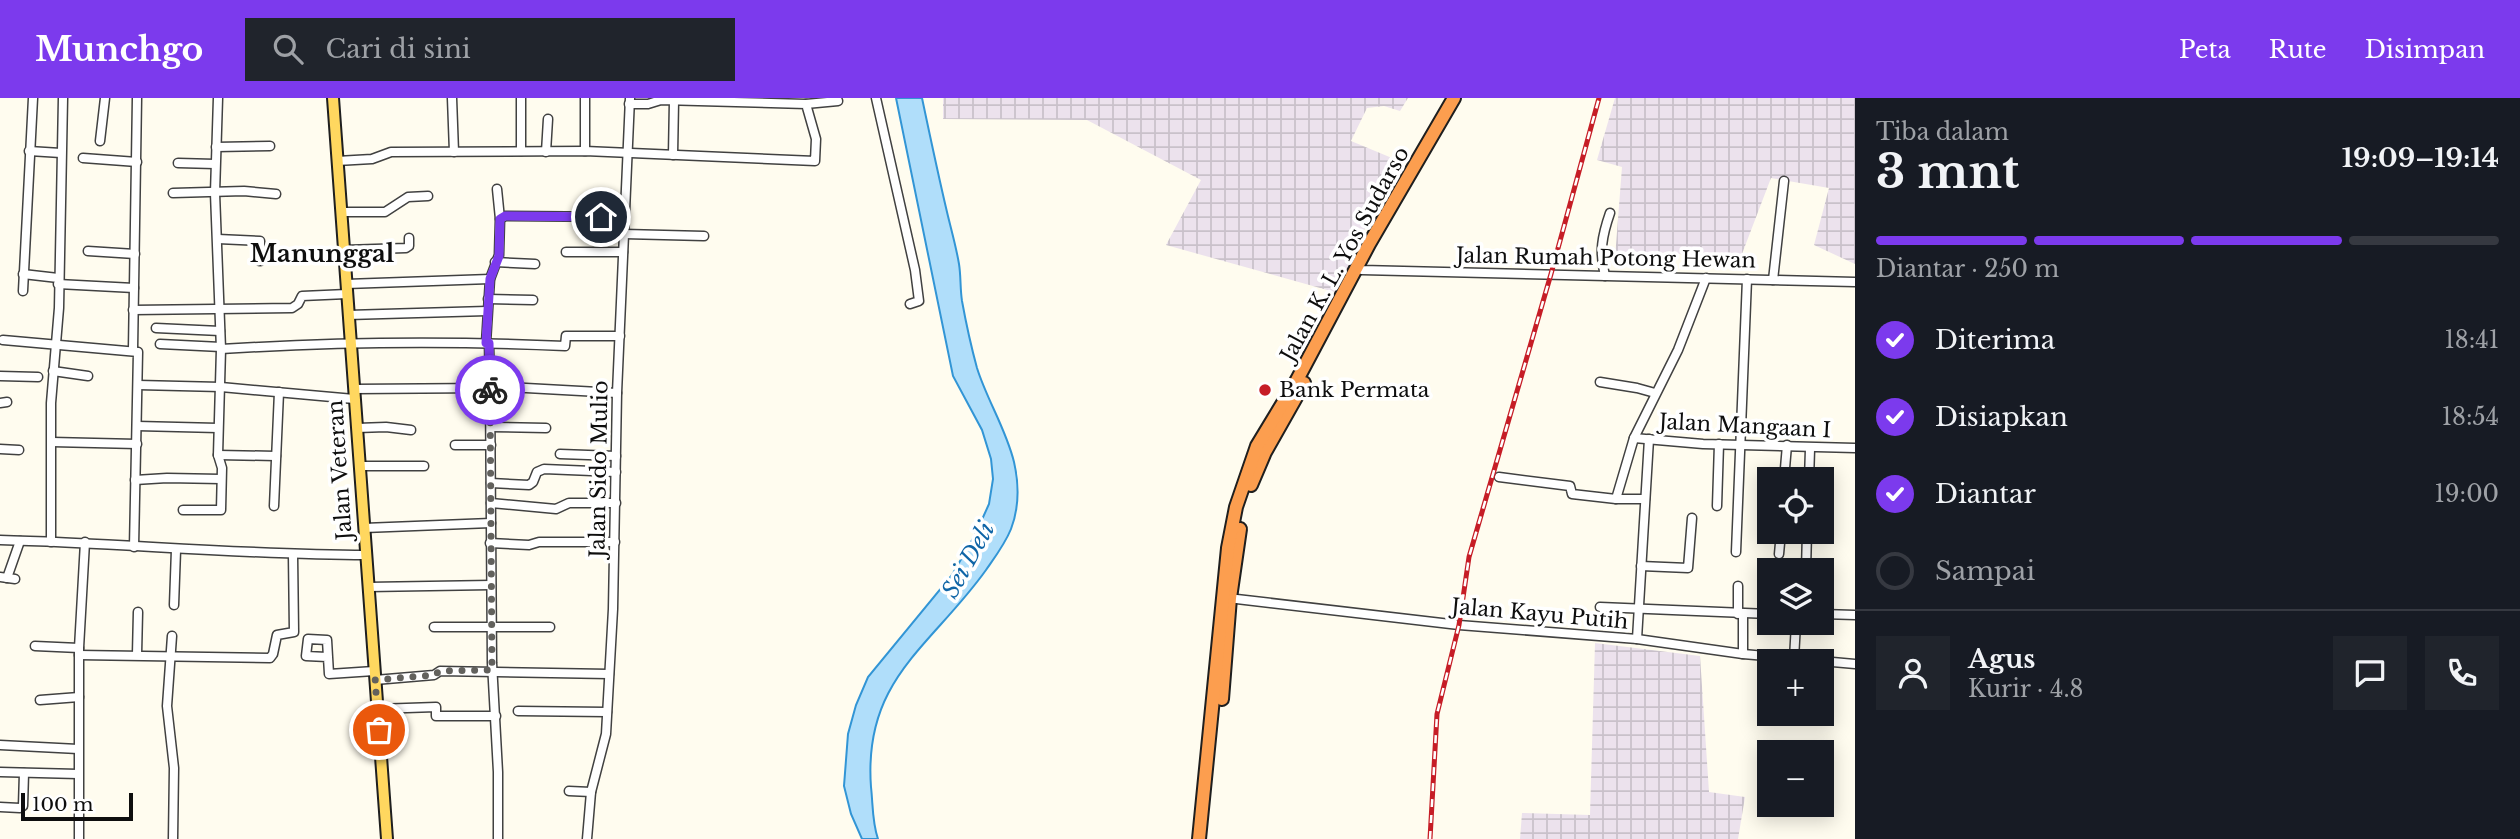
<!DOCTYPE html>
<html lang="id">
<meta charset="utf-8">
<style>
body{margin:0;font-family:"Libre Baskerville",serif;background:#20242c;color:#f1f3f6;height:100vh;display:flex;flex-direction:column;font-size:26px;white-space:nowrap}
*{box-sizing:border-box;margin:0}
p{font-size:23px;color:#9ea1a6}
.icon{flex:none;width:38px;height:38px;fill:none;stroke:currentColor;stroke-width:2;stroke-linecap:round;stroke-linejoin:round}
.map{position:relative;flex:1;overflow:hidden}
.panel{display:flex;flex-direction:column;background:#171b24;width:665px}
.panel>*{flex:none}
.buttons{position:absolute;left:1757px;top:369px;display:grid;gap:14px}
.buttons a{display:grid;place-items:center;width:77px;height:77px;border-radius:0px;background:#171b24;box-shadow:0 4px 18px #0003;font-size:35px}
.scale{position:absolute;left:21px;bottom:18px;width:112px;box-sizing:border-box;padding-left:7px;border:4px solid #0e0e0e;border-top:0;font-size:19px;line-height:24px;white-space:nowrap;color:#0e0e0e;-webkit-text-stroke:5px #fff;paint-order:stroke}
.pin{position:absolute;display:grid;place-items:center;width:60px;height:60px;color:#fff;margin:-30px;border:4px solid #fff;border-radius:50%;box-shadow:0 2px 7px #0007}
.courier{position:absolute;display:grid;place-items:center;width:70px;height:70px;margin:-35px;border:5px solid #7c3aed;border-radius:50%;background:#fff;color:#222;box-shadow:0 2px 9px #0007}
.overview em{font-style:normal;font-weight:800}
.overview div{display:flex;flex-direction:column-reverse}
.overview{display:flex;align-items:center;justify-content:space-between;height:119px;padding:0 21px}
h1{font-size:46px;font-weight:800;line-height:52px}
.bar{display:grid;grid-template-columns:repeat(4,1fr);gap:10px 7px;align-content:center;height:84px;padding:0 21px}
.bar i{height:9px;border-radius:5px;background:#363941}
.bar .selected{background:#7c3aed}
.bar p{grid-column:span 4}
.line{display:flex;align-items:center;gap:18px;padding:0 21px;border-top:2px solid #363941}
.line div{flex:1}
.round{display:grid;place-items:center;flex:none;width:74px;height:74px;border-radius:0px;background:#20242c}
ol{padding:0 21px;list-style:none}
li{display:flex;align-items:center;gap:21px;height:77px}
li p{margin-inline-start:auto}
li .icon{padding:7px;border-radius:50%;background:#7c3aed;color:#fff;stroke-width:4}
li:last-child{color:#9ea1a6}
li i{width:38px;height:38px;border:4px solid #363941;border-radius:50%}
header{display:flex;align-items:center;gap:42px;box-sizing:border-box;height:98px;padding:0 35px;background:#7c3aed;color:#fff}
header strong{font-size:33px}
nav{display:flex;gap:38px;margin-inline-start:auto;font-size:24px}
.search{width:490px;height:63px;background:#20242c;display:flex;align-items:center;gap:18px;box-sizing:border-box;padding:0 24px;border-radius:0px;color:#9ea1a6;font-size:26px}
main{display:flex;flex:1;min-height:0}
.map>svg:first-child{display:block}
.industrial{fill:url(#industrial-grid)}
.water{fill:#b0defa;stroke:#3295d5;stroke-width:2}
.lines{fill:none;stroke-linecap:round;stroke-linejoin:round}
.minor-casing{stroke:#414141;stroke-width:11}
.major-casing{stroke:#1f1f1f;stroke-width:14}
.highway-casing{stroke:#1f1f1f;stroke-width:16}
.minor{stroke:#fff;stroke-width:8}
.major{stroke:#ffd75f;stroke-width:10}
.highway{stroke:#fc9e4f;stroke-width:12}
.rail-casing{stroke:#c61d26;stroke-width:5}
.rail{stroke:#fff;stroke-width:2.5;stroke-dasharray:8;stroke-linecap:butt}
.done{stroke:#62615d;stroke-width:7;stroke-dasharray:0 12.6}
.route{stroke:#7c3aed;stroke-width:9}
.poi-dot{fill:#c61d26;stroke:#fff;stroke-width:2.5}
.labels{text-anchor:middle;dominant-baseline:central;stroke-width:7;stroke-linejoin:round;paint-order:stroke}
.street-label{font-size:21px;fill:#0e0e0e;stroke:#fff}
.poi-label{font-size:21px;fill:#0e0e0e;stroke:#fff;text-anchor:start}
.water-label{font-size:23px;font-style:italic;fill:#0f65a7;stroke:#fff}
.quarter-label{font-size:24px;font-weight:bold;fill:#0e0e0e;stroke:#fff}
</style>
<header>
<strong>Munchgo</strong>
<div class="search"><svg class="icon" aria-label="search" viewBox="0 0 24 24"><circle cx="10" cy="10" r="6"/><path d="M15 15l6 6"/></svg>Cari di sini</div>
<nav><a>Peta</a><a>Rute</a><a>Disimpan</a></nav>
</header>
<main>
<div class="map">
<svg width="1855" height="741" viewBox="0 0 1855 741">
<defs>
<pattern id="industrial-grid" width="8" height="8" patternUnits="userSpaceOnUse" patternTransform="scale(1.75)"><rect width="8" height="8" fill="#ece2ed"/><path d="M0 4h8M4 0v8" fill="none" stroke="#c9c1ca"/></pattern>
</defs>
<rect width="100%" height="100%" fill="#fffcef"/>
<g class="industrial">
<path d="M943,0H1408L1400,13L1384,8L1367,10L1351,43L1404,65L1367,125L1338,195L1166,147L1201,82L1087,22L943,21Z"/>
<path d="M1615,0H1855V166L1814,147L1829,90L1771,80L1737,169L1671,154L1615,160L1622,69L1597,62Z"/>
<path d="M1595,545L1700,558L1709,694L1745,699L1738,741H1520L1522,715L1590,717Z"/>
</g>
<path class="water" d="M896,0H922C930,38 938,76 947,114C951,131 956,148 959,166C961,178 960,190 962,203C966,225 971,248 977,270C987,302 1006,331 1014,364C1019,386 1019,410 1011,431C1005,446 995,459 986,472C931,549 863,581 871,689C873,706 872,724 878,741H862L851,716L844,688L848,636L856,607L868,579L952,477L975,437L989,406L993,381L991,361L982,332L953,278Z"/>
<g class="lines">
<defs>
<g id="minor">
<path d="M452,0L454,54"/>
<path d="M585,0V53"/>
<path d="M876,0L915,172L919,203L910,206"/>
<path d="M806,6L838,3"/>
<path d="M100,43L105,0"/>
<path d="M216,49L270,48"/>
<path d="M29,53L61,55"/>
<path d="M521,53V0"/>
<path d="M546,54L548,21"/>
<path d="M673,57L674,3"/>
<path d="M83,60L137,64"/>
<path d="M337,63L372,61L391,54L585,53L815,63L816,41L806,6L661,2L648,6H629"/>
<path d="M178,65L215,66"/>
<path d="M497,91L500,121"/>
<path d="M173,95L244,93L276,96"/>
<path d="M341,114H385L408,99L428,98"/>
<path d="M624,136L704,138"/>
<path d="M218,141L260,143V163"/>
<path d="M344,152L406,150L409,148V140"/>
<path d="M88,153L135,156"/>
<path d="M566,154H623"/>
<path d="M495,164L535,166"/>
<path d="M1356,170L1362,172L1855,184"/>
<path d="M23,176L58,180"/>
<path d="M1605,178C1599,154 1602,138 1610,115"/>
<path d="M1773,182L1784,83"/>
<path d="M58,186L134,190"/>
<path d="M346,186L490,181"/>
<path d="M23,193L33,0"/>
<path d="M488,201L533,202"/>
<path d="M133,212L292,210L298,206L302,198L347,196"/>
<path d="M348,217L487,213"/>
<path d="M156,230L220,233"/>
<path d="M3,242L138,254L134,449"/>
<path d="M486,245L490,181L499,157L500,121L505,118L625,119"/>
<path d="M489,245L490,290"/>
<path d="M160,246L221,249"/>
<path d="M221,251C335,244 451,243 565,248L566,238H620"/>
<path d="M133,252L137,0"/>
<path d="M53,273L88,278"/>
<path d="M0,278L38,279"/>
<path d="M1600,284L1637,290L1655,295"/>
<path d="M138,287L221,289L354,301"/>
<path d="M490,288L492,565L498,674V741"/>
<path d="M354,291L490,290V288L617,295"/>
<path d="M0,305L7,304"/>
<path d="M137,328L218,330"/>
<path d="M491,329L546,330"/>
<path d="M357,330L386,329L411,332"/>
<path d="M1634,340L1703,346L1855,350"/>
<path d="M52,344L137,346"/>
<path d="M455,347H491"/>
<path d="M0,351L19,352"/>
<path d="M560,356L616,358"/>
<path d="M218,357L276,358"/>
<path d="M359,368H424"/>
<path d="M1499,379L1570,388L1572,396L1616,401H1645"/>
<path d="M135,382L167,380L221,381"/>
<path d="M1784,382L1787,347"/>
<path d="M1809,382L1810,351"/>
<path d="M491,385L529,387L533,384L537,374L544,371L616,374"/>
<path d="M1616,401L1634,340L1678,252L1706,180"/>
<path d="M491,405L556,411L569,405H616"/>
<path d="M274,408L279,294"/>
<path d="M1717,408L1719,346"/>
<path d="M183,412H221L222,370L218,357L221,251L215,95L218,0"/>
<path d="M364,430L491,425"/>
<path d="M0,442C122,445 244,457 366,457"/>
<path d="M51,444V305L59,210L63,0"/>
<path d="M490,445L529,447L539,444H615"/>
<path d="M1736,454L1747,181"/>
<path d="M1779,456L1781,434"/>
<path d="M1641,468L1688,470L1692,420"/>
<path d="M1806,472L1807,434"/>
<path d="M0,479L15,481"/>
<path d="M7,480L20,443"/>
<path d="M368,489L491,487"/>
<path d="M1228,500L1459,527L1637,541L1743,556L1855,566"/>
<path d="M174,507L176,452"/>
<path d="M1600,509L1769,516"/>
<path d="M1738,516V488"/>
<path d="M1822,516L1855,517"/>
<path d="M434,529H550"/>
<path d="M172,538L167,608L174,670L173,741"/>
<path d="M1637,541L1649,341"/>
<path d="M35,548L79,550"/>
<path d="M137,556L138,514"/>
<path d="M1743,556V516"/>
<path d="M79,557L270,560L273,556L277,537L294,534L293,457"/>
<path d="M327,559L306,558L308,541L327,542L329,576L374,573"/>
<path d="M1794,561L1796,525"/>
<path d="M375,582L434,577L440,573L609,576"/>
<path d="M40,602L79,599"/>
<path d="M377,611L436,609V618H496"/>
<path d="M518,613L607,614"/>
<path d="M0,647L78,651"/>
<path d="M0,674L78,676"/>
<path d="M569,693L591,694"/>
<path d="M0,709L20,710L23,708L24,675"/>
<path d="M79,741V550L85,444"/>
<path d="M587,741L591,694L606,636L613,511L617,295L630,0"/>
</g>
<path id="major" d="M333,0L387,741"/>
<g id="highway">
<path d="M1251,387L1265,354L1304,285"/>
<path d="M1222,601L1230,500L1240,431"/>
<path d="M1199,741L1228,450L1236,409L1257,348L1297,282L1369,146L1454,0"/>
</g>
</defs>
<use href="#minor" class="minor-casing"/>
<use href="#major" class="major-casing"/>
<use href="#highway" class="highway-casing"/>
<use href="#minor" class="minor"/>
<use href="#major" class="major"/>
<use href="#highway" class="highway"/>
<defs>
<path id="rail" d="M1430,741L1437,616L1459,527L1469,459L1551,176L1599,0"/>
</defs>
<use href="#rail" class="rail-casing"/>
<use href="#rail" class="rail"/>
</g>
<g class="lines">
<path class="done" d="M379,632L375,582L434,577L440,573L492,572L490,292"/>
<path class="route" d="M490,292L489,245H486L490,181L499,158L500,121L505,118L601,119"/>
</g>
<circle class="poi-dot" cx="1265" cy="292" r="7"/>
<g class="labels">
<g class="street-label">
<text transform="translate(1345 156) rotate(-61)">Jalan K. L. Yos Sudarso</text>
<text transform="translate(1606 160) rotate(1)">Jalan Rumah Potong Hewan</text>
<text transform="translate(1745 328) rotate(3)">Jalan Mangaan I</text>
<text transform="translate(599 371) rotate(-89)">Jalan Sido Mulio</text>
<text transform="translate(340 372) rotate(-94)">Jalan Veteran</text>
<text transform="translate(1540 516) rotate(5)">Jalan Kayu Putih</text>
</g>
<g class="poi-label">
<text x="1279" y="292">Bank Permata</text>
</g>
<g class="water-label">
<text transform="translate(968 462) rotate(-61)">Sei Deli</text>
</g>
<g class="quarter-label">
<text x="322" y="155">Manunggal</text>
</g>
</g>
</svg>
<div class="buttons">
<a><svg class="icon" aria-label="locate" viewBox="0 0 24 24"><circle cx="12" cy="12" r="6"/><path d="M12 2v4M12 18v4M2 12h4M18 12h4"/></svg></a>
<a><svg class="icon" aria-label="layers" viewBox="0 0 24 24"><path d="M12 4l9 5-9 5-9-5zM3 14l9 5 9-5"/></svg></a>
<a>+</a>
<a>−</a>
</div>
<div class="scale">100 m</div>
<div class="pin" style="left:379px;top:632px;background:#ea580c"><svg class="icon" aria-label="bag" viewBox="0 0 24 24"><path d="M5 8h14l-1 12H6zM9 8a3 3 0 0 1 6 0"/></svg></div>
<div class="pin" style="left:601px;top:119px;background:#1f2937"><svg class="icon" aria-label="home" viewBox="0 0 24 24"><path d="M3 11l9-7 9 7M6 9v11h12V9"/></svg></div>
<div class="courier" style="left:490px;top:292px"><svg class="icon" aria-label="bike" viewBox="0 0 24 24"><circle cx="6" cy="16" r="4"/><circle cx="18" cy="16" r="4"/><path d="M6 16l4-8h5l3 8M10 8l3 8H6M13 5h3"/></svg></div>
</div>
<section class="panel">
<div class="overview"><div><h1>3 mnt</h1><p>Tiba dalam</p></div><em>19:09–19:14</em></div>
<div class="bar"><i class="selected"></i><i class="selected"></i><i class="selected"></i><i></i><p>Diantar · 250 m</p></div>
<ol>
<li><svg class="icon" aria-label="check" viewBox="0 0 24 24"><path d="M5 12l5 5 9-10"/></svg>Diterima<p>18:41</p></li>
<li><svg class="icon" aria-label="check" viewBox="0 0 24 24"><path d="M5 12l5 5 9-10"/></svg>Disiapkan<p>18:54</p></li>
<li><svg class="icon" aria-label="check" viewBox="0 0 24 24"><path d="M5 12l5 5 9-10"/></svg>Diantar<p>19:00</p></li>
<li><i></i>Sampai</li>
</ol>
<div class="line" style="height:126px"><a class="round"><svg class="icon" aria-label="person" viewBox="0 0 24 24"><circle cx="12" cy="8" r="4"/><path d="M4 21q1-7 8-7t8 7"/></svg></a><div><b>Agus</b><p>Kurir · 4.8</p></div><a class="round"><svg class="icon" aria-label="chat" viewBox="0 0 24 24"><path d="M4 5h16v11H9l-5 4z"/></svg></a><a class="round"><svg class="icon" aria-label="phone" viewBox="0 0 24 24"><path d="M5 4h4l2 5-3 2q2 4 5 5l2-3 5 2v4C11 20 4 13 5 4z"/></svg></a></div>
</section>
</main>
